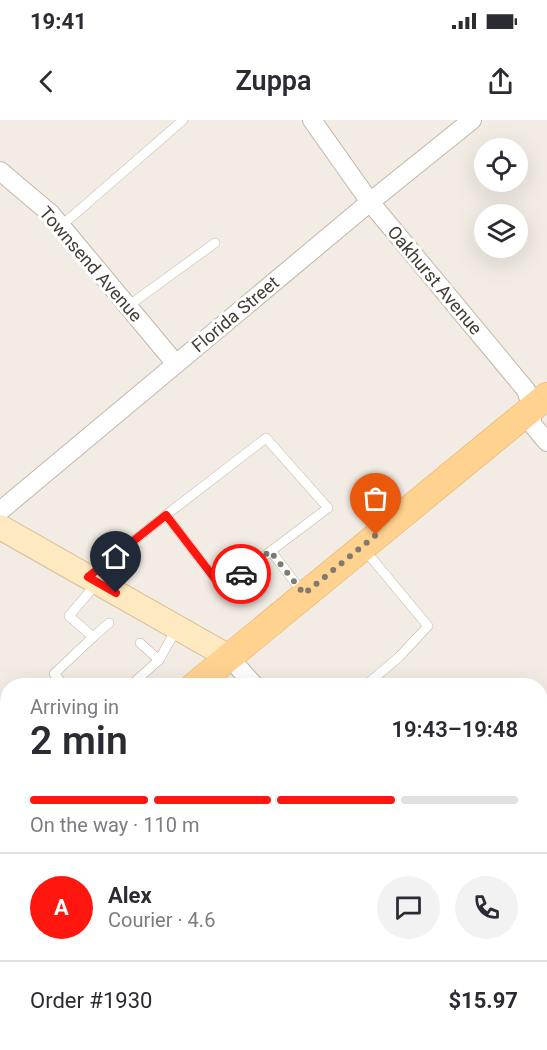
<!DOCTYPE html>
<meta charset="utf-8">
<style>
body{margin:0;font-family:Roboto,sans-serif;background:#f2f2f3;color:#2b2b33;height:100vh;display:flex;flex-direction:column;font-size:22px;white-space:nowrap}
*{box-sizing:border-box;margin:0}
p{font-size:20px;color:#7c7c81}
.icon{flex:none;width:33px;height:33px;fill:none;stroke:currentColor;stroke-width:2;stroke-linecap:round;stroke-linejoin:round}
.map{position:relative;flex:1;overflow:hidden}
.panel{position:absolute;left:0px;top:558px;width:548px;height:372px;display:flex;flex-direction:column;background:#fff;border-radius:24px 24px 0 0;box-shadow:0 6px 24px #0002}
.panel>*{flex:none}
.fabs{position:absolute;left:474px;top:18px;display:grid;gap:12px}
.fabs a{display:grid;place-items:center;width:54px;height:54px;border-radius:50%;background:#fff;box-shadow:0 6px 24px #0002;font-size:30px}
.pin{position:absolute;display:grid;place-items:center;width:51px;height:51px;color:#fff;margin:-62px -26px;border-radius:50% 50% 50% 0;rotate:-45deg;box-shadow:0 0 6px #0007}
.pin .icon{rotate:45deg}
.courier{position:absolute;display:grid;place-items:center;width:60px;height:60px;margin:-30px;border:4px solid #ff160e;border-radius:50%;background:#fff;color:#222;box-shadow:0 2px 8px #0007}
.summary em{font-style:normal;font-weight:600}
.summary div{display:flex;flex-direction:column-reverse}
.summary{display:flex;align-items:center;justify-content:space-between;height:102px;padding:0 30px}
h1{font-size:39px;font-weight:600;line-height:45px}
.bar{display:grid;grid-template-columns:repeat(4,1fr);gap:9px 6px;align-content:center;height:72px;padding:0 30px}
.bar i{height:8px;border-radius:4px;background:#e1e1e2}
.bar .on{background:#ff160e}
.bar p{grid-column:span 4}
.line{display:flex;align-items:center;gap:15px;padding:0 30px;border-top:2px solid #e1e1e2}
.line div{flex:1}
.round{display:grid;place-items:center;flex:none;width:63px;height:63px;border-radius:32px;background:#f2f2f3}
.status{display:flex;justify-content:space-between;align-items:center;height:42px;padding:0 30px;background:#fff;direction:ltr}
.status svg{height:16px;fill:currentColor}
header{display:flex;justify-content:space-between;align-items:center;height:78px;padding:0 30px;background:#fff;font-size:27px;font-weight:600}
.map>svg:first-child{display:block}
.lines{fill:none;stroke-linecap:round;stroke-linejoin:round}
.stream{stroke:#9dd9f2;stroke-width:4.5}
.lane-casing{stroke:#c1b6a9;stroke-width:10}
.street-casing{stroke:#c1b6a9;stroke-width:20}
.secondary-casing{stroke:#d4bb92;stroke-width:26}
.primary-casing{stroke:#e6ad5e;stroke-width:28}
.lane{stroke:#fff;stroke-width:9}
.street{stroke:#fff;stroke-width:18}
.secondary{stroke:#ffe9c1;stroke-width:24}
.primary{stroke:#ffd290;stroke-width:27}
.done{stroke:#817a72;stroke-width:6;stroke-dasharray:0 10.8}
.route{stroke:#ff160e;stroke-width:8}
.labels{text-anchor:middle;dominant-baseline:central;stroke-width:6;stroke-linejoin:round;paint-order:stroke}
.street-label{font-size:18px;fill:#443c34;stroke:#fff}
</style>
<div class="status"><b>19:41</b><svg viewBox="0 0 49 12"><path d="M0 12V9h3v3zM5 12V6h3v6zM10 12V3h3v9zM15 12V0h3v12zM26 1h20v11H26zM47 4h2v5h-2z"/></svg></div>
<header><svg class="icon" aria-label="back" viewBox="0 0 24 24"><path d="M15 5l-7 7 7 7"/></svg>Zuppa<svg class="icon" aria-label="share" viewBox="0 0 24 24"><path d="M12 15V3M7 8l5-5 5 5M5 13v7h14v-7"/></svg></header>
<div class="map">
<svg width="547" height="930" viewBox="0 0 547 930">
<rect width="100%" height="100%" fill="#f2ece4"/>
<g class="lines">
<path class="stream" d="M540,613L547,610"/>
<defs>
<g id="lane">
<path d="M61,106L183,0"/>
<path d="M128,186L215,123"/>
<path d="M166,395L266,318L328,388L271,431"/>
<path d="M364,429L428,506L399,537L365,566"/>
<path d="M90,456L166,395L222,468L271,431L303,473"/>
<path d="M93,517L109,503"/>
<path d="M140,523L159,540"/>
<path d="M65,566L54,554L93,517L69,496L96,464"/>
<path d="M130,566L159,540L176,510"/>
<path d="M8,699H4L8,708"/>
<path d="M0,864L8,858"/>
<path d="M0,923L7,930"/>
<path d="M458,930L467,922"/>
</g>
<g id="street">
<path d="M312,0L370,82L526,270L532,288V304L547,322"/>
<path d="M0,51L51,94L176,244"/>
<path d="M0,391L370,82L472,0"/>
<path d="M229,537L255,566"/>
<path d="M540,681L547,677"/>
<path d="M0,785L8,794"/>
<path d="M540,873L547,881"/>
<path d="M116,922L122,930"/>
</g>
<path id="secondary" d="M0,407L229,537"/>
<g id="primary">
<path d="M194,566L547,276"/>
<path d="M0,760L8,750"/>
</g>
</defs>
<use href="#lane" class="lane-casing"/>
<use href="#street" class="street-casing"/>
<use href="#secondary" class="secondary-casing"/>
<use href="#primary" class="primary-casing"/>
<use href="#lane" class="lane"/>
<use href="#street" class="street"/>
<use href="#secondary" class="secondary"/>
<use href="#primary" class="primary"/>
</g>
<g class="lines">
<path class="done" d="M241,454L270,431L304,474L376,415"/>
<path class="route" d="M116,473L88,457L166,395L222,468L241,454"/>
</g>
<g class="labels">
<g class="street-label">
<text transform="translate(91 144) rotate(49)">Townsend Avenue</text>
<text transform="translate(435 160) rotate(50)">Oakhurst Avenue</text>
<text transform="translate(235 194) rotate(-40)">Florida Street</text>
</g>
</g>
</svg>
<div class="fabs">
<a><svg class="icon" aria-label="locate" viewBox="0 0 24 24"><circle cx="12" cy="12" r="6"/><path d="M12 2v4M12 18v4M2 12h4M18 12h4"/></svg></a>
<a><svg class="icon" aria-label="layers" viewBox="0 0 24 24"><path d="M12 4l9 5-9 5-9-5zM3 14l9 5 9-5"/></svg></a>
</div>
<div class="pin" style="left:376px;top:415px;background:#ea580c"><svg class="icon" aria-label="bag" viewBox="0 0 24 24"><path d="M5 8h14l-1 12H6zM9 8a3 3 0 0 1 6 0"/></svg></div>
<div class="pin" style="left:116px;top:473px;background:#1f2937"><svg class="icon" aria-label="home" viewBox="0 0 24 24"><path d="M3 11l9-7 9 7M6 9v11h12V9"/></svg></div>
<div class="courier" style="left:241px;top:454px"><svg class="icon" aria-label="car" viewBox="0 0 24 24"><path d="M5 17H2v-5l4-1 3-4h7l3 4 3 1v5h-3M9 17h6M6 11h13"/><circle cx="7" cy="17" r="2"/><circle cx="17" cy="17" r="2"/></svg></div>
<section class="panel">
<div class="summary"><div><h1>2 min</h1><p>Arriving in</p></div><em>19:43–19:48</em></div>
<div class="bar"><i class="on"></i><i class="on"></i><i class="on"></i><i></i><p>On the way · 110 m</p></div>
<div class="line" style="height:108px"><b class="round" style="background:#ff160e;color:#fff">A</b><div><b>Alex</b><p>Courier · 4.6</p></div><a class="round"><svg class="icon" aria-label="chat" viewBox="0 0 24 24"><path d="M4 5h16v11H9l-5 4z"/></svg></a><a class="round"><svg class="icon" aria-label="phone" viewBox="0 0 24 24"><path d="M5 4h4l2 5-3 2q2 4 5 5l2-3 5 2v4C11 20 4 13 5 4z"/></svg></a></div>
<div class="line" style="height:78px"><div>Order #1930</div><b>$15.97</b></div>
</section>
</div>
